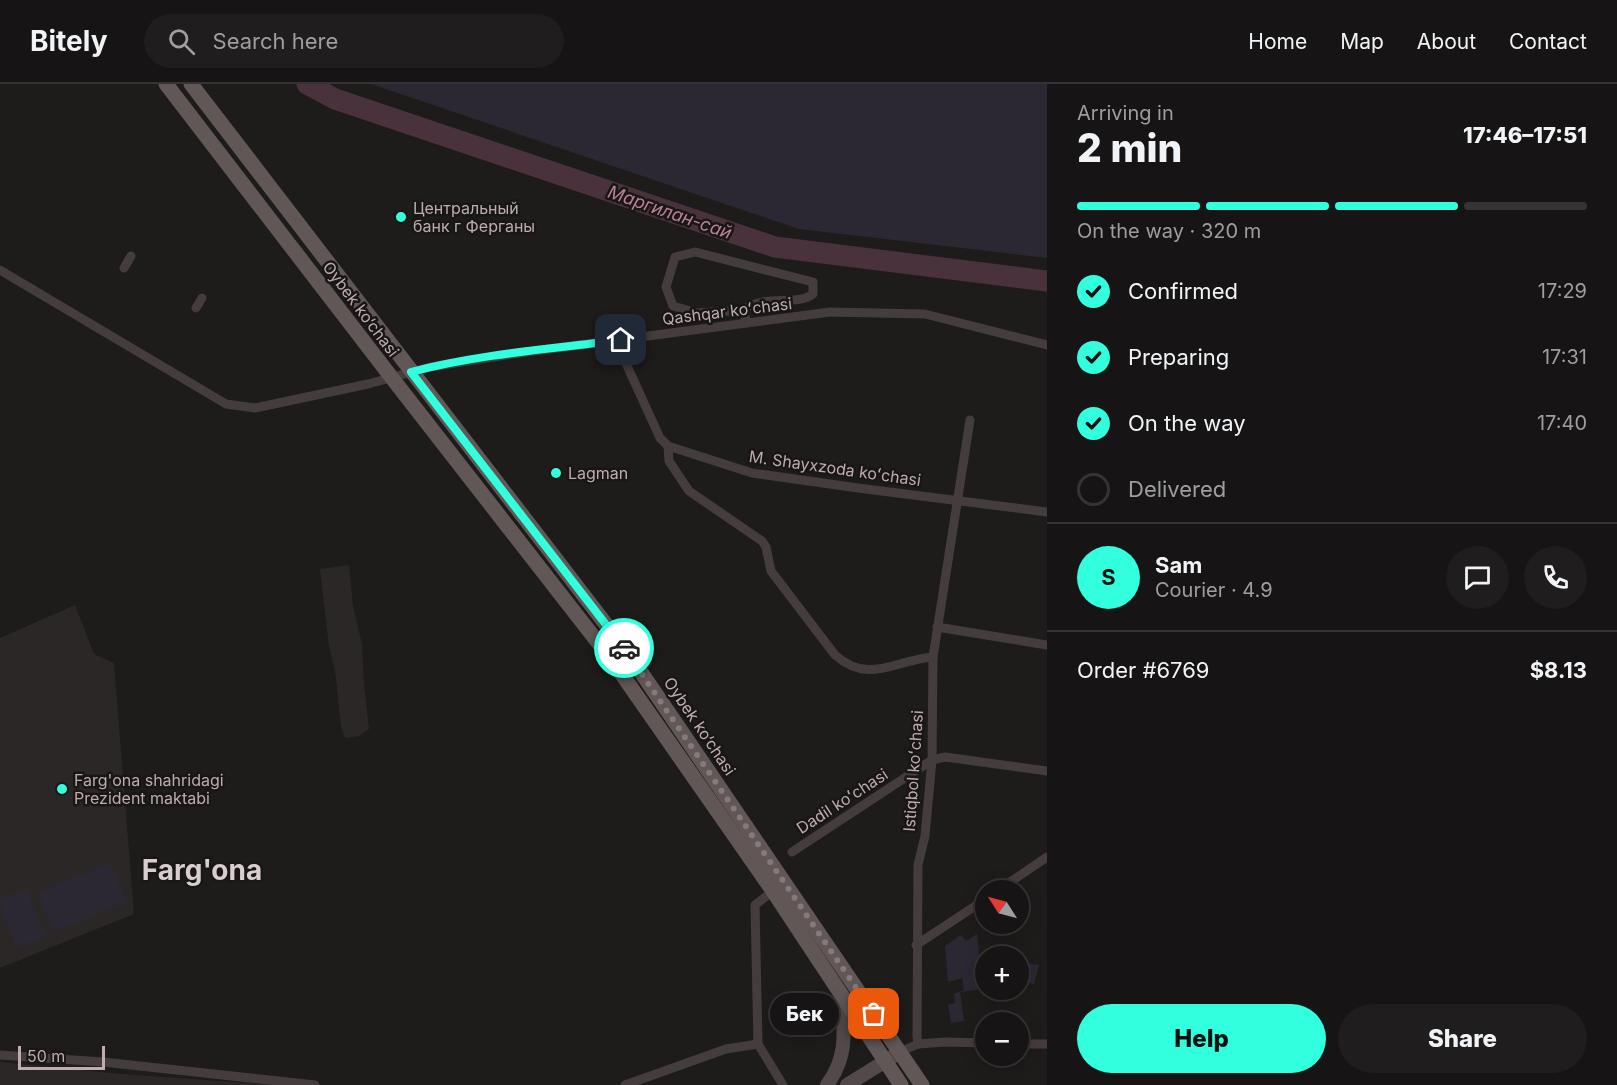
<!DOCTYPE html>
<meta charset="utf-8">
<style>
body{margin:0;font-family:Inter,sans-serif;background:#1f1d1d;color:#f1f3f6;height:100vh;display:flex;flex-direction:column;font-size:22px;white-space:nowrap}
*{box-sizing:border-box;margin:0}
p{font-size:20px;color:#9e9ea0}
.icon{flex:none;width:33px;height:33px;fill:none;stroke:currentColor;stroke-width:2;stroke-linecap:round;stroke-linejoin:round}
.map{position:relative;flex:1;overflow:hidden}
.panel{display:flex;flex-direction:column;background:#161414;width:570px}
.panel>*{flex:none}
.needle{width:39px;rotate:306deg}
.tools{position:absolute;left:975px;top:796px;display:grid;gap:12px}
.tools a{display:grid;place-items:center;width:54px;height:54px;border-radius:50%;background:#161414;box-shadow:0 3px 15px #0003,0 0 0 2px #353334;font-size:30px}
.scale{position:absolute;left:18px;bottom:15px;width:87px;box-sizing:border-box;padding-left:6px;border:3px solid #beacaf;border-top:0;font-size:16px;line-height:21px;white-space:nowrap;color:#beacaf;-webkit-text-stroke:4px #191616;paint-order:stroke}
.pin{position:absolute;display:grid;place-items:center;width:51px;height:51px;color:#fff;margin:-26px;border-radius:12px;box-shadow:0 3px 9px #0006}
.courier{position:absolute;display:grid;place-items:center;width:60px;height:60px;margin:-30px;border:4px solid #31ffdd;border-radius:50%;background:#fff;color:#222;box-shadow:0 2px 8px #0007}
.bubble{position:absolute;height:42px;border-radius:21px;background:#161414;box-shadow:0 3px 15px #0003,0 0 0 2px #353334;font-size:20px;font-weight:800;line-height:42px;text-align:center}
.overview em{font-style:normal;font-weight:800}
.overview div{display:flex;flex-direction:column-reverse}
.overview{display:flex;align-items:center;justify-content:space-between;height:102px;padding:0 30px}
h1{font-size:39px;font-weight:800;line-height:45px}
.bar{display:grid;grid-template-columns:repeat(4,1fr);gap:9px 6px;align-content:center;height:72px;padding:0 30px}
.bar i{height:8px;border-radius:4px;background:#353334}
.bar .active{background:#31ffdd}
.bar p{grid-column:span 4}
.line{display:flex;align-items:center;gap:15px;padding:0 30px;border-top:2px solid #353334}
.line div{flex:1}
.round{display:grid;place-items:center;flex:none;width:63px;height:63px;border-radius:32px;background:#1f1d1d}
ol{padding:0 30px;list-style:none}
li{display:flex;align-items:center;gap:18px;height:66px}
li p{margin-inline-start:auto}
li .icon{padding:6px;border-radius:50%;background:#31ffdd;color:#111;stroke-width:4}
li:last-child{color:#9e9ea0}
li i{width:33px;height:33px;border:3px solid #353334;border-radius:50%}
.primary-button{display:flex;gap:12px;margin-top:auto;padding:12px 30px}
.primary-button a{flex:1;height:69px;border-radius:36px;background:#31ffdd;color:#111;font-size:24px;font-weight:800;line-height:69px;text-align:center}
.primary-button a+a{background:#1f1d1d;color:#f1f3f6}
header{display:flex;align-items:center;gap:36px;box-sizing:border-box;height:84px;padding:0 30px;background:#161414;border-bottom:2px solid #353334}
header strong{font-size:28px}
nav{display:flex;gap:33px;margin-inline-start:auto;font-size:21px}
.search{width:420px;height:54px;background:#1f1d1d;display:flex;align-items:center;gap:15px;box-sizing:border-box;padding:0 21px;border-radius:33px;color:#9e9ea0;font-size:22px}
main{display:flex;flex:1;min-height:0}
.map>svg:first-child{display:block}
.built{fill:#2b2726}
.green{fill:#2b2833}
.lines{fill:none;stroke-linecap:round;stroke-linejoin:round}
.river{stroke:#49323b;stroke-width:21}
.street{stroke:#453d3d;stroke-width:9}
.secondary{stroke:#53494a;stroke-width:14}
.primary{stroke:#625757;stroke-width:15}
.done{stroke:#86797b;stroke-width:6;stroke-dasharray:0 10.8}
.route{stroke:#31ffdd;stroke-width:8}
.poi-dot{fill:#31ffdd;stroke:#191616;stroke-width:2}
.labels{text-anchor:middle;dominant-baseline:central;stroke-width:5;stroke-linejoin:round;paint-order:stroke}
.poi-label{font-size:16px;fill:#beacaf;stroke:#191616;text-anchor:start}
.street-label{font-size:16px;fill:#beacaf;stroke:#191616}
.water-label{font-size:18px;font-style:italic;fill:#bc8096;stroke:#191616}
.town-label{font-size:28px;font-weight:bold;fill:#d9cecf;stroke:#191616}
</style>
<header>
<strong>Bitely</strong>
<div class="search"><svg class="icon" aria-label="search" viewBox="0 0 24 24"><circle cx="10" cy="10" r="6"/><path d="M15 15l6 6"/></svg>Search here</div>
<nav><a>Home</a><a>Map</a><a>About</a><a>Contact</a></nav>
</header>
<main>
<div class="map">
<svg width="1047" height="1001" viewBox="0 0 1047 1001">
<rect width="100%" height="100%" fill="#1e1b1b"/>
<g class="built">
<path d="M349,481L353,522L362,560L364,600L369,645L359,652L345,654L341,642L335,586L329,563L320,485Z"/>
<path d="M75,521L94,570L114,579L134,830L0,884V554Z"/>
<path d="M0,978L121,990L277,1001H0Z"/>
</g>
<g class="green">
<path d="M371,0H1047V174L799,145Z"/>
<path d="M110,779L126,818L54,848L38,809Z"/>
<path d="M26,805L45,852L17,864L0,822V815Z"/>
<path d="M977,850L983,905L960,908L964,937L951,939L948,920L955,919L954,910L964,906L962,894L948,898L945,862L961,851L966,857Z"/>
<path d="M1019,877L1039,881L1034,900L1019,896Z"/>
</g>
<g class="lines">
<path class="river" d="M307,0L335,15L775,163L1047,197"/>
<g class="street">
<path d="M124,184L131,172"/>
<path d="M0,186L226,320L255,324L368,300L430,283L526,268L830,228L925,230L1047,261"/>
<path d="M196,224L202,214"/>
<path d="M743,226C767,209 796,223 813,210V198L695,168L675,173L666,203L673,222L697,229L743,226L747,239"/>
<path d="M621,256L624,275L660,354L668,362L752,389L858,404L1047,428"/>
<path d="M668,362L669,377L689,407L762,457L766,463L771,487L835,571C869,601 895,576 933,573"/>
<path d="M937,543L1047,561"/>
<path d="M792,768L932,676L945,673L1047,687"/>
<path d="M997,807L1047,773"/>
<path d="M916,861L986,815"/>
<path d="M758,960L755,821L773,807"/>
<path d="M918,960L917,952L918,781L925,752L932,676L933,573L970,336"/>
<path d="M1018,960H1047"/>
<path d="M900,968L918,960L945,958L986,959"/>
<path d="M0,971L103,978L315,1001"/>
<path d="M625,1001L726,965L758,960L783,1001"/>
</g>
<g class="secondary">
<path d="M827,1001C849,971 844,945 841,910"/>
<path d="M847,1001L900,968"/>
</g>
<g class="primary">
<path d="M166,0L392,294L614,579L773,807L901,1001"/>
<path d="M191,0L628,569L922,1001"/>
</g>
</g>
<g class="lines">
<path class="done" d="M624,564L874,930"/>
<path class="route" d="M621,256C551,265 479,270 411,288L624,564"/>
</g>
<g class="poi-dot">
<circle cx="401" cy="133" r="6"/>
<circle cx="556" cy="389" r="6"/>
<circle cx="62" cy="705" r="6"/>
</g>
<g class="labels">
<g class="poi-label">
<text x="413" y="124">Центральный<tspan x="413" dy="18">банк г Ферганы</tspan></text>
<text x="568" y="389">Lagman</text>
<text x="74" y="696">Farg'ona shahridagi<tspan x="74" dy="18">Prezident maktabi</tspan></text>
</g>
<g class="street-label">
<text transform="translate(361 225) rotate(53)">Oybek ko‘chasi</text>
<text transform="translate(727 227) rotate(-7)">Qashqar koʻchasi</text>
<text transform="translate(835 384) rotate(8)">M. Shayxzoda koʻchasi</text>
<text transform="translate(700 642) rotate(56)">Oybek ko‘chasi</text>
<text transform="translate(913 687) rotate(-86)">Istiqbol koʻchasi</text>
<text transform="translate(842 717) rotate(-33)">Dadil koʻchasi</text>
</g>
<g class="water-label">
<text transform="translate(670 128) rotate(19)">Маргилан-сай</text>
</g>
<g class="town-label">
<text x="202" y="786">Farg'ona</text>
</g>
</g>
</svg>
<div class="tools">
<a><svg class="needle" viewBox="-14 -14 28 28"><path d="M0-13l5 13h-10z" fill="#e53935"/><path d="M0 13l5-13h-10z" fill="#9e9ea0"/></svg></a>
<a>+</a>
<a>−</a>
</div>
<div class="scale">50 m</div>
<div class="pin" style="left:874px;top:930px;background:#ea580c"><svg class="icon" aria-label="bag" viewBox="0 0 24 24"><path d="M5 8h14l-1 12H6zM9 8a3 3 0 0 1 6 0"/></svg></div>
<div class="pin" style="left:621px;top:256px;background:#1f2937"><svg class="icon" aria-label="home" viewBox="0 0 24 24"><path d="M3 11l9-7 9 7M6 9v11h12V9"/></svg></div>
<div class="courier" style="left:624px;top:564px"><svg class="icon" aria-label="car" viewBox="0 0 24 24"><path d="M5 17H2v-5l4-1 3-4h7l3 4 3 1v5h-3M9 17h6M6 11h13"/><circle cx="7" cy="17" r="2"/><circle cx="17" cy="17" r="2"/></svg></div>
<div class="bubble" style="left:770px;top:909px;width:69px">Бек</div>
</div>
<section class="panel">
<div class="overview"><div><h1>2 min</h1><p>Arriving in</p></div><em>17:46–17:51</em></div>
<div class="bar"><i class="active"></i><i class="active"></i><i class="active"></i><i></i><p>On the way · 320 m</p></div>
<ol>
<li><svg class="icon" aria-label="check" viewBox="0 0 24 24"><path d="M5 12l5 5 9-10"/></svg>Confirmed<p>17:29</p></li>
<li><svg class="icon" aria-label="check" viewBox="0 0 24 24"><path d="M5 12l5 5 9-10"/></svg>Preparing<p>17:31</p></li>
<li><svg class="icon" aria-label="check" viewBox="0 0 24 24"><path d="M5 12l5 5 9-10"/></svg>On the way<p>17:40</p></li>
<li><i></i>Delivered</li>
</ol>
<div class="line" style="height:108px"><b class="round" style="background:#31ffdd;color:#111">S</b><div><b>Sam</b><p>Courier · 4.9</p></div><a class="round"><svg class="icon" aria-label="chat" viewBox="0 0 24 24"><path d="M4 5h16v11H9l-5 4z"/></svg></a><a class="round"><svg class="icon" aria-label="phone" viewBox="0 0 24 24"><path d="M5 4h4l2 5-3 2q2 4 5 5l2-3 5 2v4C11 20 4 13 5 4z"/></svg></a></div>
<div class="line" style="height:78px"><div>Order #6769</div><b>$8.13</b></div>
<div class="primary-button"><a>Help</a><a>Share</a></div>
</section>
</main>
